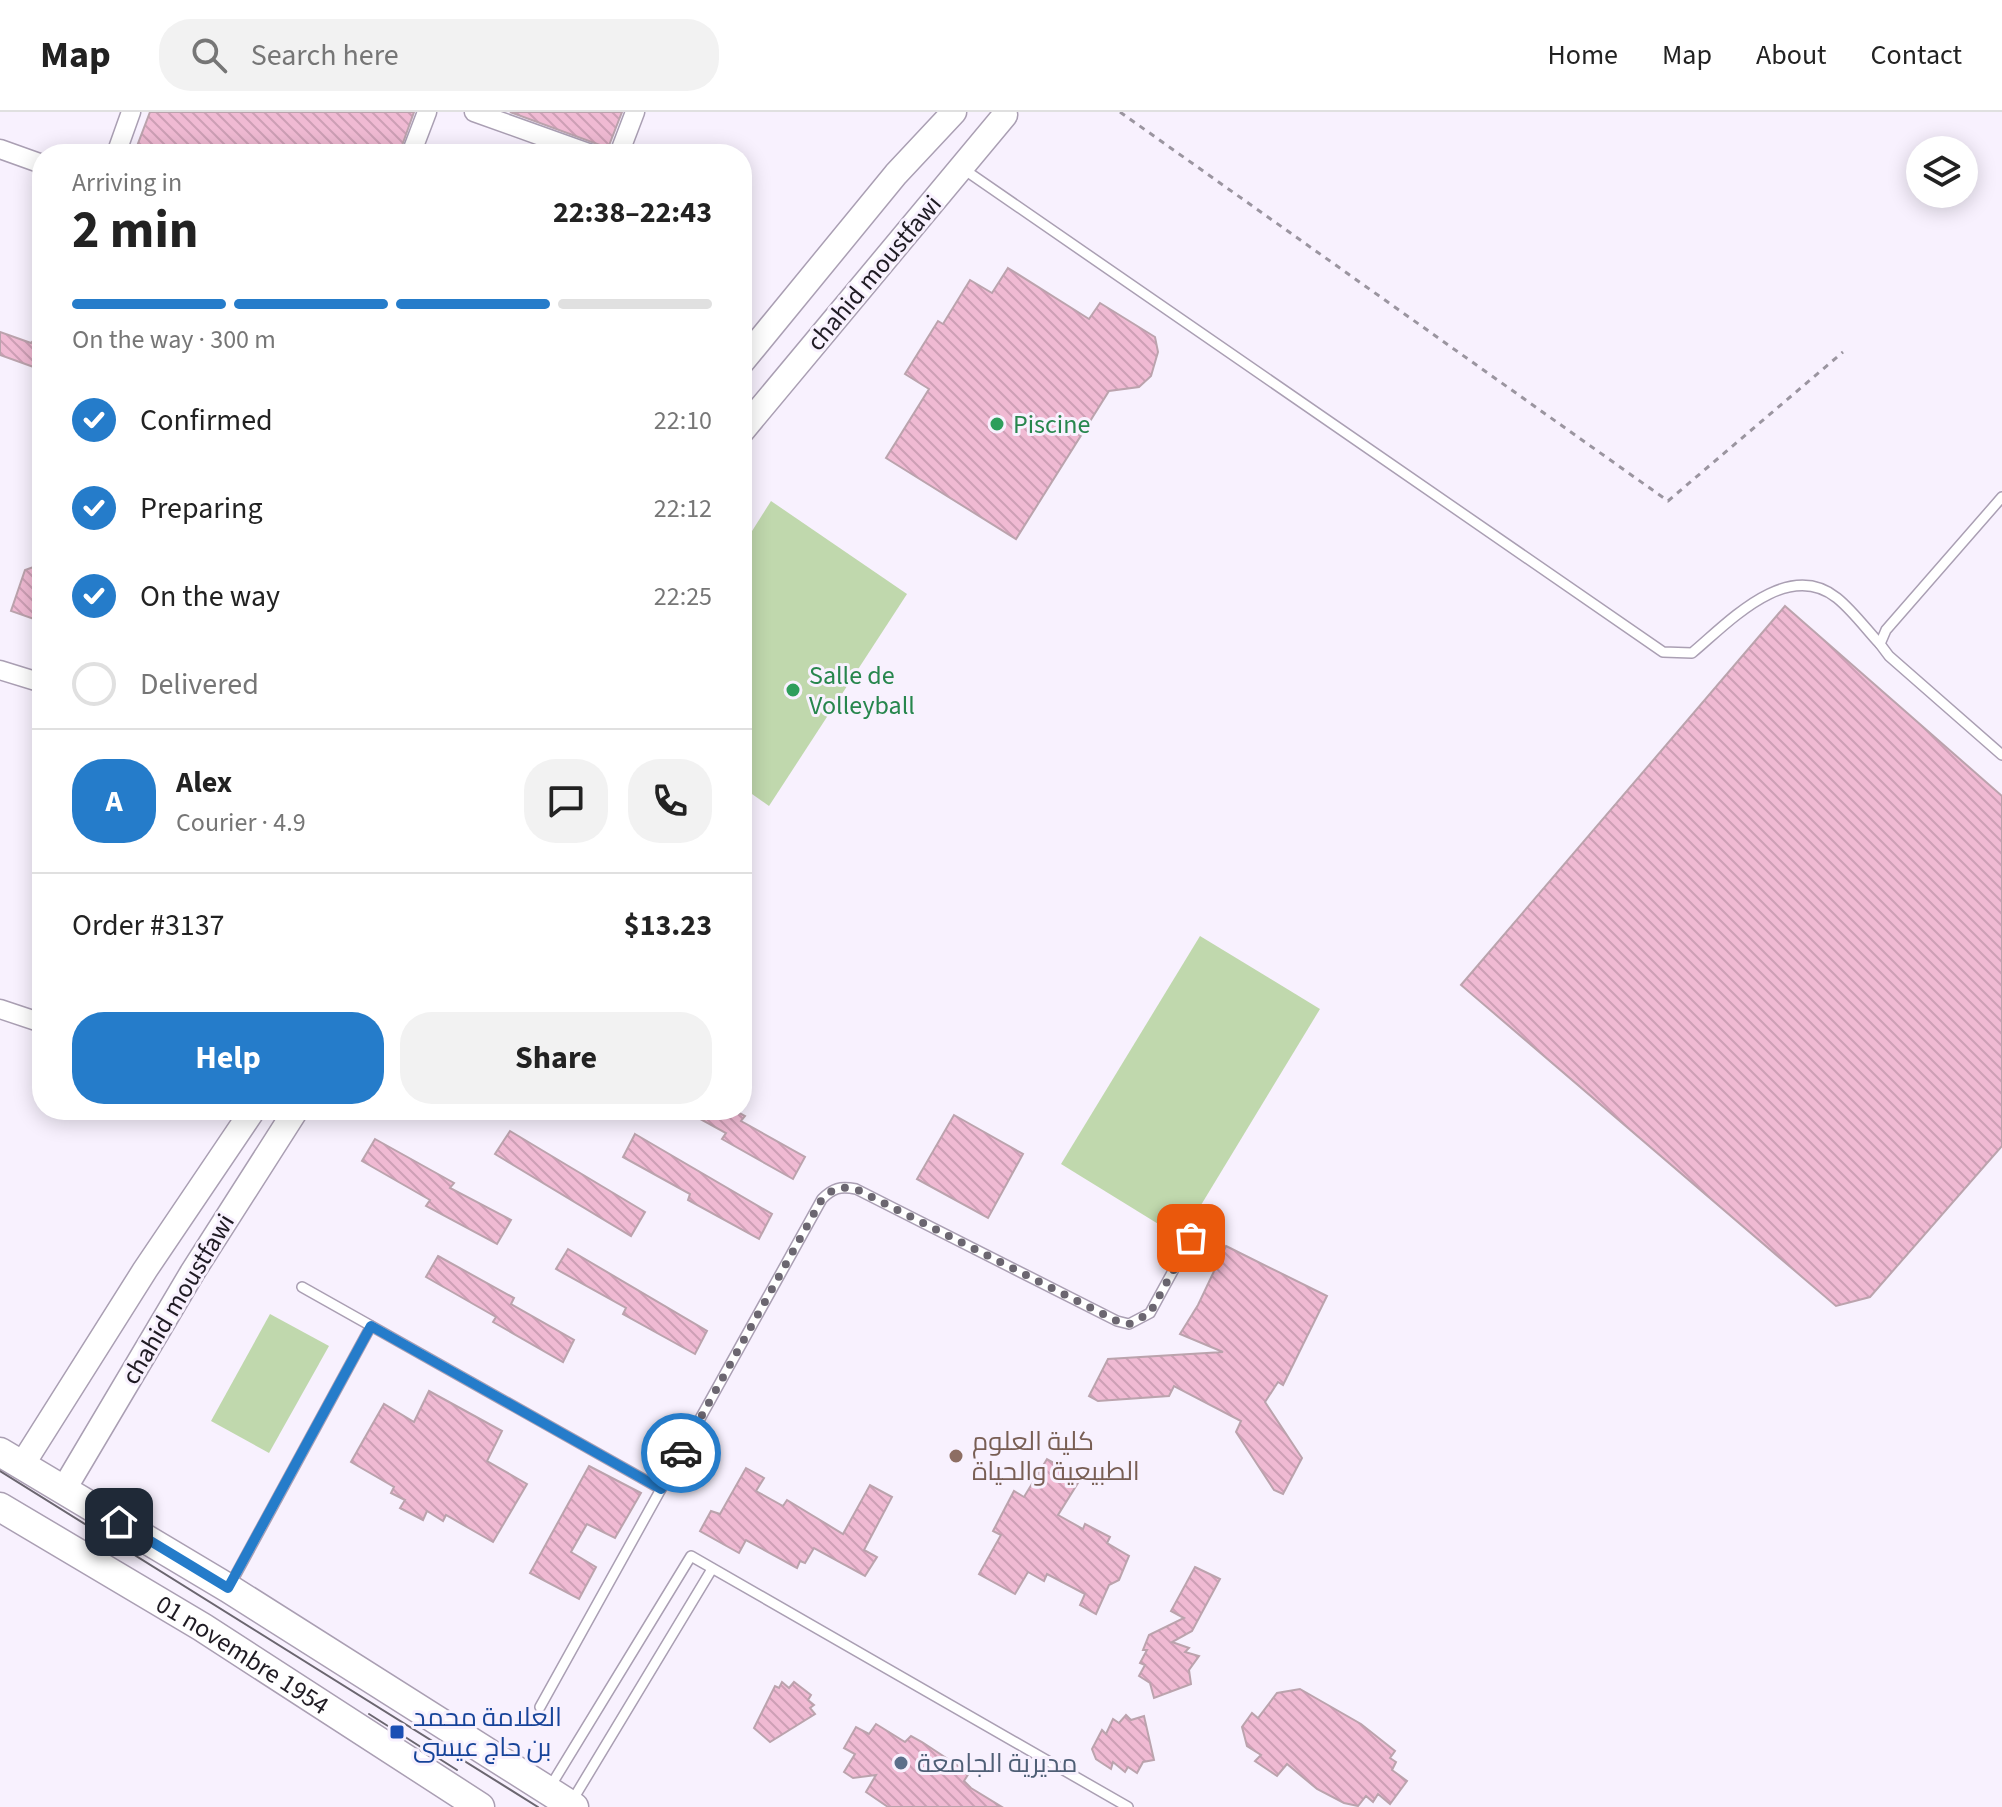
<!DOCTYPE html>
<meta charset="utf-8">
<style>
body{margin:0;font-family:"Source Sans 3",Cairo,sans-serif;background:#f2f2f2;color:#222;height:100vh;display:flex;flex-direction:column;font-size:30px;white-space:nowrap}
*{box-sizing:border-box;margin:0}
p{font-size:26px;color:#767676}
.icon{flex:none;width:44px;height:44px;fill:none;stroke:currentColor;stroke-width:2;stroke-linecap:round;stroke-linejoin:round}
.map{position:relative;flex:1;overflow:hidden}
.panel{position:absolute;left:32px;top:32px;width:720px;height:976px;display:flex;flex-direction:column;background:#fff;border-radius:32px;box-shadow:0 4px 20px #0003}
.panel>*{flex:none}
.buttons{position:absolute;left:1906px;top:24px;display:grid;gap:16px}
.buttons a{display:grid;place-items:center;width:72px;height:72px;border-radius:50%;background:#fff;box-shadow:0 4px 20px #0003;font-size:40px}
.pin{position:absolute;display:grid;place-items:center;width:68px;height:68px;color:#fff;margin:-34px;border-radius:16px;box-shadow:0 4px 12px #0006}
.courier{position:absolute;display:grid;place-items:center;width:80px;height:80px;margin:-40px;border:6px solid #257cca;border-radius:50%;background:#fff;color:#222;box-shadow:0 2px 10px #0007}
.head em{font-style:normal;font-weight:700}
.head div{display:flex;flex-direction:column-reverse}
.head{display:flex;align-items:center;justify-content:space-between;height:136px;padding:0 40px}
h1{font-size:52px;font-weight:700;line-height:60px}
.bar{display:grid;grid-template-columns:repeat(4,1fr);gap:12px 8px;align-content:center;height:96px;padding:0 40px}
.bar i{height:10px;border-radius:6px;background:#e0e0e0}
.bar .current{background:#257cca}
.bar p{grid-column:span 4}
.line{display:flex;align-items:center;gap:20px;padding:0 40px;border-top:2px solid #e0e0e0}
.line div{flex:1}
.round{display:grid;place-items:center;flex:none;width:84px;height:84px;border-radius:32px;background:#f2f2f2}
ol{padding:0 40px;list-style:none}
li{display:flex;align-items:center;gap:24px;height:88px}
li p{margin-inline-start:auto}
li .icon{padding:8px;border-radius:50%;background:#257cca;color:#fff;stroke-width:4}
li:last-child{color:#767676}
li i{width:44px;height:44px;border:4px solid #e0e0e0;border-radius:50%}
.button{display:flex;gap:16px;margin-top:auto;padding:16px 40px}
.button a{flex:1;height:92px;border-radius:32px;background:#257cca;color:#fff;font-size:32px;font-weight:700;line-height:92px;text-align:center}
.button a+a{background:#f2f2f2;color:#222}
header{display:flex;align-items:center;gap:48px;box-sizing:border-box;height:112px;padding:0 40px;background:#fff;border-bottom:2px solid #e0e0e0}
header strong{font-size:38px}
nav{display:flex;gap:44px;margin-inline-start:auto;font-size:28px}
.search{width:560px;height:72px;background:#f2f2f2;display:flex;align-items:center;gap:20px;box-sizing:border-box;padding:0 28px;border-radius:32px;color:#767676;font-size:30px}
.map>svg:first-child{display:block}
.pitch{fill:#c0d8ad}
.building{fill:url(#building-back-hatch);stroke:#bba3ad;stroke-width:2}
.lines{fill:none;stroke-linecap:round;stroke-linejoin:round}
.lane-casing{stroke:#aa9fb3;stroke-width:12}
.street-casing{stroke:#aa9fb3;stroke-width:21}
.secondary-casing{stroke:#aa9fb3;stroke-width:27}
.primary-casing{stroke:#aa9fb3;stroke-width:31}
.path{stroke:#9b95a0;stroke-width:3;stroke-dasharray:6 6;stroke-linecap:butt}
.lane{stroke:#fff;stroke-width:9}
.street{stroke:#fff;stroke-width:18}
.secondary{stroke:#fff;stroke-width:24}
.primary{stroke:#fff;stroke-width:28}
.tram{stroke:#6b6670;stroke-width:2}
.done{stroke:#6b6670;stroke-width:8;stroke-dasharray:0 14.4}
.route{stroke:#257cca;stroke-width:10}
.leisure-dot{fill:#2e9e5b;stroke:#f8f1fe;stroke-width:3}
.education-dot{fill:#8d6e63;stroke:#f8f1fe;stroke-width:3}
.transit-dot{fill:#1a4fb4;stroke:#f8f1fe;stroke-width:3}
.service-dot{fill:#5c6f8a;stroke:#f8f1fe;stroke-width:3}
.labels{text-anchor:middle;dominant-baseline:central;stroke-width:6;stroke-linejoin:round;paint-order:stroke}
.street-label{font-size:26px;fill:#1f1b23;stroke:#f8f1fe}
.leisure-label{font-size:26px;fill:#27864d;stroke:#f8f1fe;text-anchor:start}
.education-label{font-size:26px;fill:#785e54;stroke:#f8f1fe;text-anchor:start}
.transit-label{font-size:26px;fill:#164399;stroke:#f8f1fe;text-anchor:start}
.service-label{font-size:26px;fill:#4e5e75;stroke:#f8f1fe;text-anchor:start}
</style>
<header>
<strong>Map</strong>
<div class="search"><svg class="icon" aria-label="search" viewBox="0 0 24 24"><circle cx="10" cy="10" r="6"/><path d="M15 15l6 6"/></svg>Search here</div>
<nav><a>Home</a><a>Map</a><a>About</a><a>Contact</a></nav>
</header>
<div class="map">
<svg width="2002" height="1695" viewBox="0 0 2002 1695">
<defs>
<pattern id="building-back-hatch" width="6" height="6" patternUnits="userSpaceOnUse" patternTransform="scale(2)"><rect width="6" height="6" fill="#f0bad3"/><path d="M-1 5l2 2M0 0l6 6M5-1l2 2" fill="none" stroke="#cd9fb5"/></pattern>
</defs>
<rect width="100%" height="100%" fill="#f8f1fe"/>
<g class="pitch">
<path d="M771,389L907,482L769,694L742,675V435Z"/>
<path d="M1200,824L1320,897L1181,1126L1061,1052Z"/>
<path d="M270,1202L329,1234L269,1341L211,1309Z"/>
</g>
<g class="building">
<path d="M150,0H414L399,42H134Z"/>
<path d="M510,0H622L608,36Z"/>
<path d="M1008,156L1089,207L1100,191L1155,225L1158,240L1151,264L1139,275L1109,279L1016,427L886,346L929,277L905,262L938,209L943,212L970,168L992,181Z"/>
<path d="M0,220L31,231L42,220V258L0,243Z"/>
<path d="M42,452V484L34,507L11,499L25,458Z"/>
<path d="M1785,494L2002,684V1034L1870,1185L1836,1194L1461,873Z"/>
<path d="M684,998H734L745,1004L741,1009L805,1045L793,1067L722,1027L726,1021Z"/>
<path d="M954,1003L1023,1042L988,1106L917,1067Z"/>
<path d="M510,1019L645,1100L631,1124L495,1042Z"/>
<path d="M635,1022L772,1102L759,1127L688,1088L690,1082L623,1045Z"/>
<path d="M375,1027L454,1071L450,1076L511,1108L497,1132L426,1094L430,1088L362,1049Z"/>
<path d="M1226,1134L1327,1184L1283,1273L1278,1270L1265,1290L1302,1346L1283,1382L1274,1378L1236,1320L1241,1309L1174,1274L1169,1284L1098,1289L1089,1284L1108,1247L1223,1240L1180,1222L1198,1193Z"/>
<path d="M568,1137L707,1219L695,1242L623,1202L626,1196L556,1157Z"/>
<path d="M438,1144L514,1186L511,1192L574,1228L563,1250L493,1210L496,1205L426,1165Z"/>
<path d="M429,1279L502,1319L487,1349L527,1372L493,1430L446,1403L443,1409L427,1399L423,1408L400,1396L405,1388L391,1381L394,1375L351,1350L384,1292L414,1310Z"/>
<path d="M1047,1347L1081,1366L1058,1403L1083,1417L1085,1412L1110,1425L1107,1431L1129,1444L1119,1468L1109,1473L1096,1502L1080,1493L1085,1482L1047,1462L1044,1469L1028,1460L1015,1482L979,1462L1001,1423L993,1419L1014,1379L1024,1385Z"/>
<path d="M589,1354L641,1381L615,1426L587,1412L571,1440L596,1455L579,1487L530,1461Z"/>
<path d="M746,1356L764,1366L756,1379L783,1394L787,1388L843,1422L870,1373L892,1385L864,1438L877,1445L865,1464L814,1436L805,1451L800,1449L797,1456L746,1428L739,1441L700,1419L711,1399L720,1402Z"/>
<path d="M1195,1455L1220,1467L1192,1519L1172,1530L1189,1536L1185,1540L1199,1544L1189,1558L1191,1572L1154,1586L1150,1571L1139,1564L1145,1553L1140,1551L1147,1538H1143L1149,1523L1184,1506L1171,1499Z"/>
<path d="M782,1570L789,1576L794,1570L811,1583L808,1588L814,1593L810,1596L815,1602L770,1630L754,1616L775,1574L779,1576Z"/>
<path d="M1300,1577L1361,1612L1395,1639L1390,1646L1396,1650L1392,1658L1407,1669L1390,1692L1378,1682L1373,1690L1366,1684L1358,1694L1344,1691L1317,1677L1287,1652L1277,1664L1255,1649L1261,1643L1247,1634L1242,1615L1252,1601L1258,1606L1277,1581Z"/>
<path d="M1126,1603L1131,1608L1144,1604L1154,1648L1143,1650L1137,1661L1128,1655L1125,1660L1113,1650L1111,1657L1096,1647L1092,1637L1102,1618L1106,1622L1113,1607L1119,1611Z"/>
<path d="M876,1612L905,1630L911,1624L922,1630L969,1661L964,1669L971,1676L1002,1695H888L866,1680L876,1663L853,1666L844,1660L855,1642L844,1636L856,1615L869,1622Z"/>
</g>
<g class="lines">
<defs>
<g id="lane">
<path d="M962,56L1663,540L1692,541C1728,511 1787,446 1837,486C1853,499 1866,517 1880,532"/>
<path d="M2002,385L1886,518L1880,532L1889,544L2002,643"/>
<path d="M302,1175L661,1377"/>
<path d="M229,1475L371,1214"/>
<path d="M540,1595L822,1087C833,1076 840,1074 856,1077L1117,1209L1129,1212L1150,1201L1191,1126"/>
<path d="M550,1675L691,1444L1128,1695"/>
<path d="M572,1689L712,1457"/>
</g>
<g id="street">
<path d="M474,0L591,42"/>
<path d="M0,37L42,52"/>
<path d="M116,42L131,0"/>
<path d="M411,42L427,0"/>
<path d="M619,42L635,0"/>
<path d="M0,558L42,571"/>
<path d="M0,897L42,911"/>
</g>
<g id="secondary">
<path d="M742,250L896,62L954,0"/>
<path d="M742,319L1005,3"/>
<path d="M22,1353L145,1158L253,998"/>
<path d="M64,1377L192,1161L296,998"/>
</g>
<g id="primary">
<path d="M0,1340L228,1476L574,1695"/>
<path id="s1" d="M0,1395L202,1515L480,1695"/>
</g>
</defs>
<use href="#lane" class="lane-casing"/>
<use href="#street" class="street-casing"/>
<use href="#secondary" class="secondary-casing"/>
<use href="#primary" class="primary-casing"/>
<path class="path" d="M1120,0L1668,389L1843,240"/>
<use href="#lane" class="lane"/>
<use href="#street" class="street"/>
<use href="#secondary" class="secondary"/>
<use href="#primary" class="primary"/>
<g class="tram">
<path d="M0,1359L538,1695"/>
<path d="M369,1602L457,1658"/>
</g>
</g>
<g class="lines">
<path class="done" d="M681,1341L822,1087C833,1076 840,1074 856,1077L1117,1209L1129,1212L1150,1201L1191,1126"/>
<path class="route" d="M119,1410L228,1476L371,1214L661,1377L681,1341"/>
</g>
<g class="leisure-dot">
<circle cx="997" cy="312" r="8"/>
<circle cx="793" cy="578" r="8"/>
</g>
<circle class="education-dot" cx="956" cy="1344" r="8"/>
<rect class="transit-dot" x="389" y="1612" width="16" height="16" rx="4"/>
<circle class="service-dot" cx="901" cy="1651" r="8"/>
<g class="labels">
<g class="street-label">
<text transform="translate(874 161) rotate(-50)">chahid moustfawi</text>
<text transform="translate(178 1187) rotate(-59)">chahid moustfawi</text>
<text stroke="none"><textPath href="#s1" startOffset="284">01 novembre 1954</textPath></text>
</g>
<g class="leisure-label">
<text x="1013" y="312">Piscine</text>
<text x="809" y="563">Salle de<tspan x="809" dy="30">Volleyball</tspan></text>
</g>
<g class="education-label">
<text x="972" y="1329">كلية العلوم<tspan x="972" dy="30">الطبيعية والحياة</tspan></text>
</g>
<g class="transit-label">
<text x="413" y="1605">العلامة محمد<tspan x="413" dy="30">بن حاج عيسى</tspan></text>
</g>
<g class="service-label">
<text x="917" y="1651">مديرية الجامعة</text>
</g>
</g>
</svg>
<div class="buttons">
<a><svg class="icon" aria-label="layers" viewBox="0 0 24 24"><path d="M12 4l9 5-9 5-9-5zM3 14l9 5 9-5"/></svg></a>
</div>
<div class="pin" style="left:1191px;top:1126px;background:#ea580c"><svg class="icon" aria-label="bag" viewBox="0 0 24 24"><path d="M5 8h14l-1 12H6zM9 8a3 3 0 0 1 6 0"/></svg></div>
<div class="pin" style="left:119px;top:1410px;background:#1f2937"><svg class="icon" aria-label="home" viewBox="0 0 24 24"><path d="M3 11l9-7 9 7M6 9v11h12V9"/></svg></div>
<div class="courier" style="left:681px;top:1341px"><svg class="icon" aria-label="car" viewBox="0 0 24 24"><path d="M5 17H2v-5l4-1 3-4h7l3 4 3 1v5h-3M9 17h6M6 11h13"/><circle cx="7" cy="17" r="2"/><circle cx="17" cy="17" r="2"/></svg></div>
<section class="panel">
<div class="head"><div><h1>2 min</h1><p>Arriving in</p></div><em>22:38–22:43</em></div>
<div class="bar"><i class="current"></i><i class="current"></i><i class="current"></i><i></i><p>On the way · 300 m</p></div>
<ol>
<li><svg class="icon" aria-label="check" viewBox="0 0 24 24"><path d="M5 12l5 5 9-10"/></svg>Confirmed<p>22:10</p></li>
<li><svg class="icon" aria-label="check" viewBox="0 0 24 24"><path d="M5 12l5 5 9-10"/></svg>Preparing<p>22:12</p></li>
<li><svg class="icon" aria-label="check" viewBox="0 0 24 24"><path d="M5 12l5 5 9-10"/></svg>On the way<p>22:25</p></li>
<li><i></i>Delivered</li>
</ol>
<div class="line" style="height:144px"><b class="round" style="background:#257cca;color:#fff">A</b><div><b>Alex</b><p>Courier · 4.9</p></div><a class="round"><svg class="icon" aria-label="chat" viewBox="0 0 24 24"><path d="M4 5h16v11H9l-5 4z"/></svg></a><a class="round"><svg class="icon" aria-label="phone" viewBox="0 0 24 24"><path d="M5 4h4l2 5-3 2q2 4 5 5l2-3 5 2v4C11 20 4 13 5 4z"/></svg></a></div>
<div class="line" style="height:104px"><div>Order #3137</div><b>$13.23</b></div>
<div class="button"><a>Help</a><a>Share</a></div>
</section>
</div>
